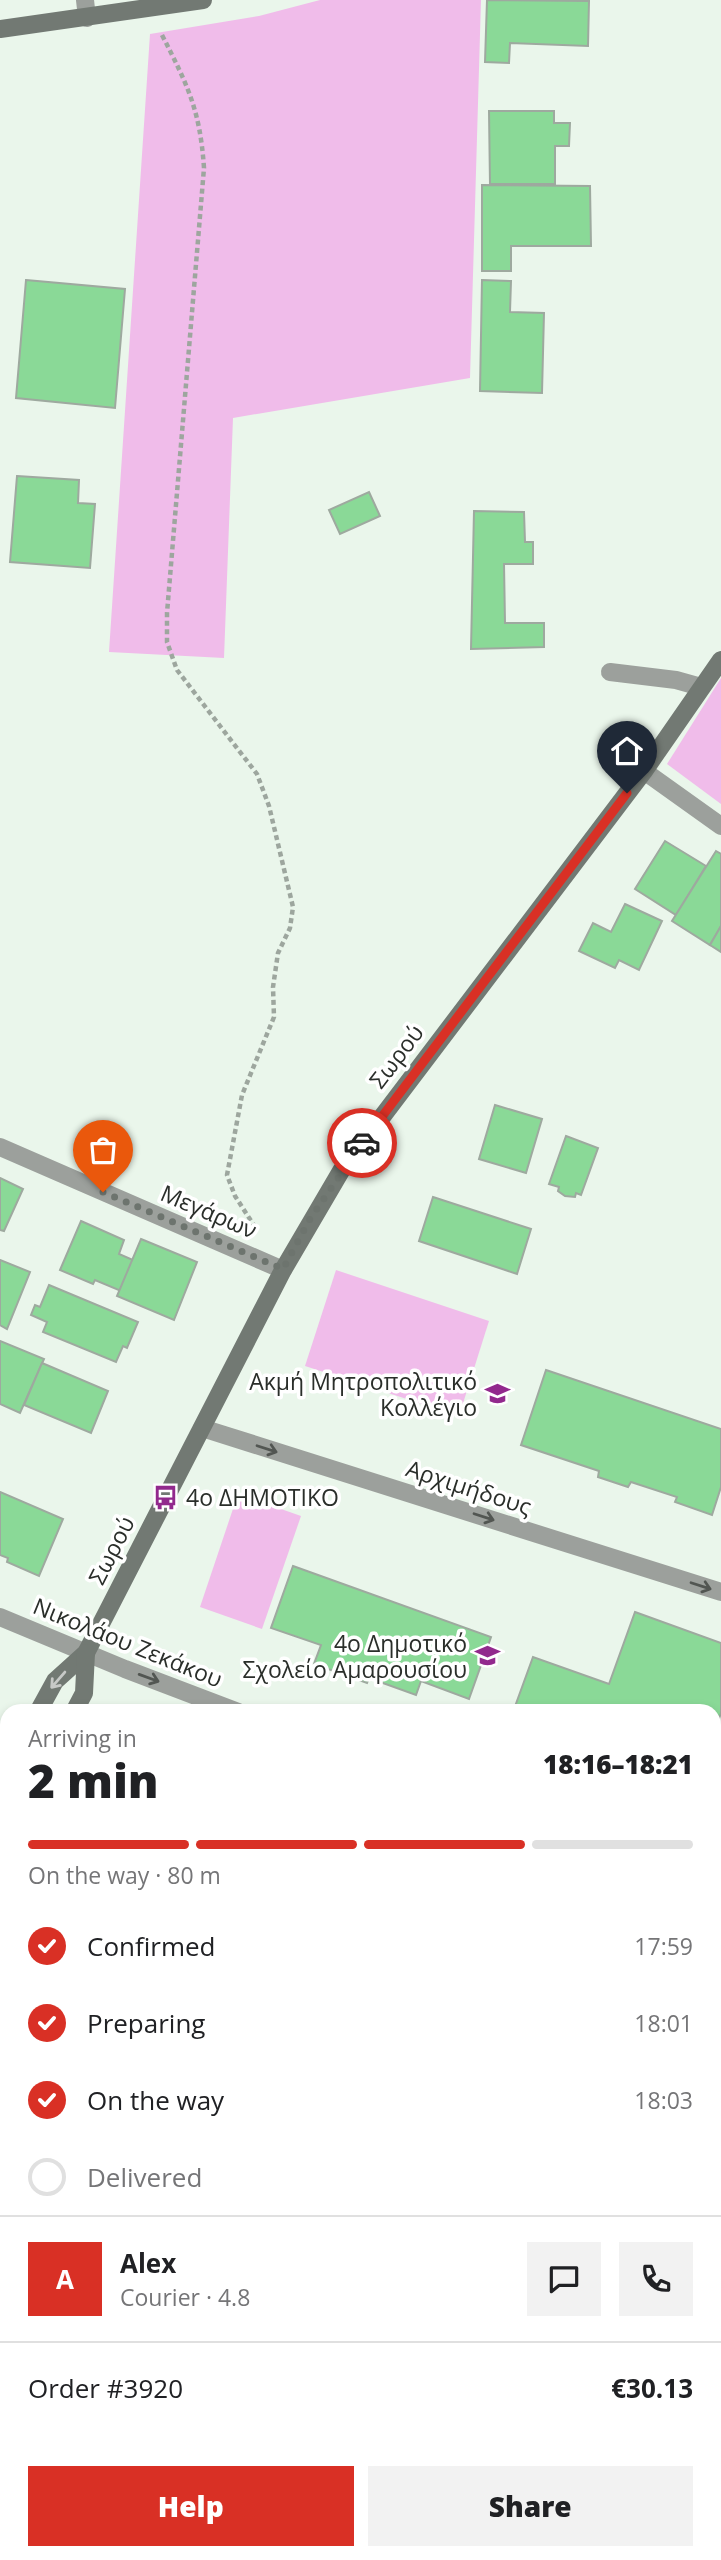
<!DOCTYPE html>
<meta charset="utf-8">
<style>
body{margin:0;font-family:"Open Sans",sans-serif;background:#f2f2f2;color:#202124;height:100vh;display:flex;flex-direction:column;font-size:26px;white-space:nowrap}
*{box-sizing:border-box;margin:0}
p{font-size:23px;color:#757577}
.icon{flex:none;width:38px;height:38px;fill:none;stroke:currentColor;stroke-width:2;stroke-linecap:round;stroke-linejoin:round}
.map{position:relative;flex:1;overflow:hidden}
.side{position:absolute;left:0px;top:1704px;width:721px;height:856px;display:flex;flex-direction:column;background:#fff;border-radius:21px 21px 0 0;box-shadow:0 4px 10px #0003}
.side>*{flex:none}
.pin{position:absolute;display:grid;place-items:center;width:60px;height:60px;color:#fff;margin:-72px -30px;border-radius:50% 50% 50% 0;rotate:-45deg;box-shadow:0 0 7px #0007}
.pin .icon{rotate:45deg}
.courier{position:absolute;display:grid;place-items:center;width:70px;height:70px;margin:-35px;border:5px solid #d93025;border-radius:50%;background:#fff;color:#222;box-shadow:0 2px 9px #0007}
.overview em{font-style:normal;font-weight:800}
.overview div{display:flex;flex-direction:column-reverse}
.overview{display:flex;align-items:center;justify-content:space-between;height:119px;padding:0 28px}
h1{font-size:46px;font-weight:800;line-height:52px}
.bar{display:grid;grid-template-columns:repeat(4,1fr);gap:10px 7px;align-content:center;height:84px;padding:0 28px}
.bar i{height:9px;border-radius:5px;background:#e0e0e0}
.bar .active{background:#d93025}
.bar p{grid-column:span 4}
.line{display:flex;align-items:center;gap:18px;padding:0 28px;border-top:2px solid #e0e0e0}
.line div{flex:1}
.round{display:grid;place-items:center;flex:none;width:74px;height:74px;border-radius:0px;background:#f2f2f2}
ol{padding:0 28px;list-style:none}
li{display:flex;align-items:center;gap:21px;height:77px}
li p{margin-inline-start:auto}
li .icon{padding:7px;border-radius:50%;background:#d93025;color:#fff;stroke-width:4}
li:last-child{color:#757577}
li i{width:38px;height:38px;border:4px solid #e0e0e0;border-radius:50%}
.cta{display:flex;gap:14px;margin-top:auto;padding:14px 28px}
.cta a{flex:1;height:80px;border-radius:0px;background:#d93025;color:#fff;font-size:28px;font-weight:800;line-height:80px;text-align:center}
.cta a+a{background:#f2f2f2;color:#202124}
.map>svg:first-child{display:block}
.green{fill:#f0bcea}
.building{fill:#8ad997;stroke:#9ea99f;stroke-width:2}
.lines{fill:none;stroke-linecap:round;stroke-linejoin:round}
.path{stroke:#9da69e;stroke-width:4.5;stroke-dasharray:5 3.5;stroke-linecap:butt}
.street{stroke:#9ca09c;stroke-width:18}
.secondary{stroke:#727973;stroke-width:18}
.oneway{stroke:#525652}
.oneway2{stroke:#c7c9c7}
.done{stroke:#6d746e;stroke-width:7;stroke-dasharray:0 12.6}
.route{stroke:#d93025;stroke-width:9}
.labels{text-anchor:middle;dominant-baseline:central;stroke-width:7;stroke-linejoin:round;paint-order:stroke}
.street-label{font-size:23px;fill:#2a2e2a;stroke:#fff}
.poi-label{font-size:23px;fill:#2a2e2a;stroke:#fff;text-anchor:end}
</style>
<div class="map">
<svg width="721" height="2560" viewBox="0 0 721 2560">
<rect width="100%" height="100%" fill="#eaf6eb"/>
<g class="green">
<path d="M320,0H481L470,378L233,418L224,658L109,652L150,34L259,16Z"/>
<path d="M721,678V804L667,764Z"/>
<path d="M336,1270L489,1321L459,1416L305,1366Z"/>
<path d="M238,1494L301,1516L262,1629L200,1607Z"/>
<path d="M40,2553H203L224,2560H38Z"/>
</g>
<g class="building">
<path d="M487,0L589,1L588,46L510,43L509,63L485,62Z"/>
<path d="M489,111H554V123H570L569,146H555V184H490Z"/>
<path d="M482,185L590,186L591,246H511V271H482Z"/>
<path d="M26,280L125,289L115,408L16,398Z"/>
<path d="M482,280L511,281L510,312L544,313L542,393L480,391Z"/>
<path d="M17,476L79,480L78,503L95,504L90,568L10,562Z"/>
<path d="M369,492L380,516L340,534L329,510Z"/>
<path d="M474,511L524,512L525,542H533V564H504L505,623H544V647L471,649Z"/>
<path d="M665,841L706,866L676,915L635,889Z"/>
<path d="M716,851L721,854V926L710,945L672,921Z"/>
<path d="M625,904L662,921L639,970L619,960L615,968L579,951L593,923L611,932Z"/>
<path d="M721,926V952L710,945Z"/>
<path d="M495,1105L542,1119L526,1173L479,1159Z"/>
<path d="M566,1136L598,1148L581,1195L576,1193L575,1197L565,1196L558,1191L559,1187L549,1184Z"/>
<path d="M0,1178L23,1189L4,1231L0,1230Z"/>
<path d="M433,1197L531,1229L517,1274L419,1241Z"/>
<path d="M81,1221L124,1240L119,1254L133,1260L121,1291L95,1280L93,1284L60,1270Z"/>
<path d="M141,1239L197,1262L174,1320L117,1296Z"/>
<path d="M0,1260L30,1272L7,1329L0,1325Z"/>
<path d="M49,1285L138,1322L127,1348L123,1346L116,1362L43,1332L47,1322L31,1315L35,1305L40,1307Z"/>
<path d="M0,1341L44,1359L20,1413L0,1404Z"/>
<path d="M42,1363L108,1391L91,1433L24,1405Z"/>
<path d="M546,1370L721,1429V1487L712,1515L675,1502L677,1497L631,1482L628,1487L598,1477L599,1471L521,1445Z"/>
<path d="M0,1492L63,1519L39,1576L7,1562L8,1558L0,1555Z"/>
<path d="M293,1566L491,1637L469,1699L421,1681L416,1695L369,1678L367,1683L314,1664L321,1645L271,1628Z"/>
<path d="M635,1612L721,1643V1713L714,1733V1712H513L533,1657L609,1684Z"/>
<path d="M721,1738V1828L714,1826V1758Z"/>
<path d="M714,1914L721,1917V1970L714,1968Z"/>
<path d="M714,1981L721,1983V2054L714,2052Z"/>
<path d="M0,2026L7,2028V2100L0,2098Z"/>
<path d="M0,2132L6,2135L0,2149Z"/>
<path d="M714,2269L721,2271V2322L714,2346Z"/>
<path d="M0,2522L7,2525V2553H19L16,2560H0Z"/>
<path d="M714,2532L721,2534V2560H586L588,2553H714Z"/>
<path d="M346,2553H407L405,2560H344Z"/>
<path d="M428,2553H494L492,2560H471L452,2553L450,2560H426Z"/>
<path d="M494,2553H514L512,2560H492Z"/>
<path d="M529,2553H561L559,2560H536L537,2556Z"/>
</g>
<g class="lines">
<path class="path" d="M162,35C188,86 200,110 204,168L167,613V642L177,670L257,774L269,806L293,907L290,928L278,953L273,987L274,1017L242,1095L227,1175L235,1196L255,1227"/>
<g class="street">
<path d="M85,0L87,18"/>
<path d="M610,672L676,680L701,687"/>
<path d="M644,771L721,826"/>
<path d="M0,1147L283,1270"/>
<path d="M202,1428L721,1592"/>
<path d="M0,1617L125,1669L238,1712"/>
<path d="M714,1888L721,1891"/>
<path d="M714,2081L721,2084"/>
<path d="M0,2267L7,2270"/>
<path d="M714,2506L721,2508"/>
<path d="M208,2560L211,2553"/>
</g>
<g class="secondary">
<path d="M0,29L203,0"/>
<path d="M38,1712L55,1681L86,1653L283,1270L341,1171L644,771L721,660"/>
<path d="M74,1712L84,1693L86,1653"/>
<path d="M0,1779L7,1767"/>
<path d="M0,1845L7,1832"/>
</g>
</g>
<defs><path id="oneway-shaft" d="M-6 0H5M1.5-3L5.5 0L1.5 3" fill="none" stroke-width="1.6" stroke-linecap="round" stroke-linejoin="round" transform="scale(1.75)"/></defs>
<g class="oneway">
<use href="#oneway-shaft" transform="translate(267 1449) rotate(18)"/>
<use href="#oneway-shaft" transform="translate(484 1517) rotate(18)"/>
<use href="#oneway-shaft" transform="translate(701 1586) rotate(18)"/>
<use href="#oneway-shaft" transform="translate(149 1678) rotate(20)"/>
</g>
<use class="oneway2" href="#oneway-shaft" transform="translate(58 1680) rotate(131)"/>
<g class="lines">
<path class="done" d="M103,1192L283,1269L310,1219L362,1143"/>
<path class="route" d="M362,1143L627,793"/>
</g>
<defs>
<symbol id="university-bare" viewBox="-9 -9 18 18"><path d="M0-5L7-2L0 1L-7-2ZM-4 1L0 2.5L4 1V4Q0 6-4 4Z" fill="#92298d" stroke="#fff" stroke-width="2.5" paint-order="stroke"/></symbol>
<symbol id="bus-bare" viewBox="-9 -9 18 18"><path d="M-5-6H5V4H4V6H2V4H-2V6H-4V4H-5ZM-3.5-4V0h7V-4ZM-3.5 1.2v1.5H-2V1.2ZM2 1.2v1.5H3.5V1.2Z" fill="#92298d" stroke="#fff" stroke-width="2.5" paint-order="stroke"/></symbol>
<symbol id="school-bare" viewBox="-9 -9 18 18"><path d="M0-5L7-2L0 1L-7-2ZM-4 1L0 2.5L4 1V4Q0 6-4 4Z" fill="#92298d" stroke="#fff" stroke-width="2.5" paint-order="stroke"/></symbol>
</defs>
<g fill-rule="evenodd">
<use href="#university-bare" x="480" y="1376" width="35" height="35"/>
<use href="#bus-bare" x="148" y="1480" width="35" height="35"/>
<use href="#school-bare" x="470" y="1638" width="35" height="35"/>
</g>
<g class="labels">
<g class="street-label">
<text transform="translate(396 1056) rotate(-53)">Σωρού</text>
<text transform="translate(209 1211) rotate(23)">Μεγάρων</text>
<text transform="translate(469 1487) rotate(18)">Αρχιμήδους</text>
<text transform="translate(111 1550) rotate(-63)">Σωρού</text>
<text transform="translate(128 1642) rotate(22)">Νικολάου Ζεκάκου</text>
</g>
<g class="poi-label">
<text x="477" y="1381">Ακμή Μητροπολιτικό<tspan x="477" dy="26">Κολλέγιο</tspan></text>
<text x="186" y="1497" text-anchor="start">4ο ΔΗΜΟΤΙΚΟ</text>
<text x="467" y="1643">4ο Δημοτικό<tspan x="467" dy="26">Σχολείο Αμαρουσίου</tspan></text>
</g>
</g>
</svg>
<div class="pin" style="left:103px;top:1192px;background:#ea580c"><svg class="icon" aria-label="bag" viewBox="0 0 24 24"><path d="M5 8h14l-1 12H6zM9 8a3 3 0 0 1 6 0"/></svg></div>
<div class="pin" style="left:627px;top:793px;background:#1f2937"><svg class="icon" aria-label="home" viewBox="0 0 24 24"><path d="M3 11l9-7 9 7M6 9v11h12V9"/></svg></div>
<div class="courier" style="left:362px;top:1143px"><svg class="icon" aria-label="car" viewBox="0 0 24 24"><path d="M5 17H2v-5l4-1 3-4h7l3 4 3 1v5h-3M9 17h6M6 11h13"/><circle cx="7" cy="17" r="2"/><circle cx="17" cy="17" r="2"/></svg></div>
<section class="side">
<div class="overview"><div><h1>2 min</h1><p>Arriving in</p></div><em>18:16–18:21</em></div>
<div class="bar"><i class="active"></i><i class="active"></i><i class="active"></i><i></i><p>On the way · 80 m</p></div>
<ol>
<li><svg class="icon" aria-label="check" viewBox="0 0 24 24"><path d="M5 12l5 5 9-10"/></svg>Confirmed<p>17:59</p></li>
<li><svg class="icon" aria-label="check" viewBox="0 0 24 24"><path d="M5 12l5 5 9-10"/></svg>Preparing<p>18:01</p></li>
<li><svg class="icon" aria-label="check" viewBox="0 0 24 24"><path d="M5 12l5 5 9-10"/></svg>On the way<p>18:03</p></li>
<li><i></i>Delivered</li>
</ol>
<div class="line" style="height:126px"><b class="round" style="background:#d93025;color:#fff">A</b><div><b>Alex</b><p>Courier · 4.8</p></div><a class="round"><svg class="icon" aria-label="chat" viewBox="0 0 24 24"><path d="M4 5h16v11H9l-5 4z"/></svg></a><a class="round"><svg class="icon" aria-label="phone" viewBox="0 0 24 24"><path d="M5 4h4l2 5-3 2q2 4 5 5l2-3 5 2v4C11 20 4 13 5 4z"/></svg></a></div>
<div class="line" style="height:91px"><div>Order #3920</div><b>€30.13</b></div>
<div class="cta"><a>Help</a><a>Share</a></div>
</section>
</div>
